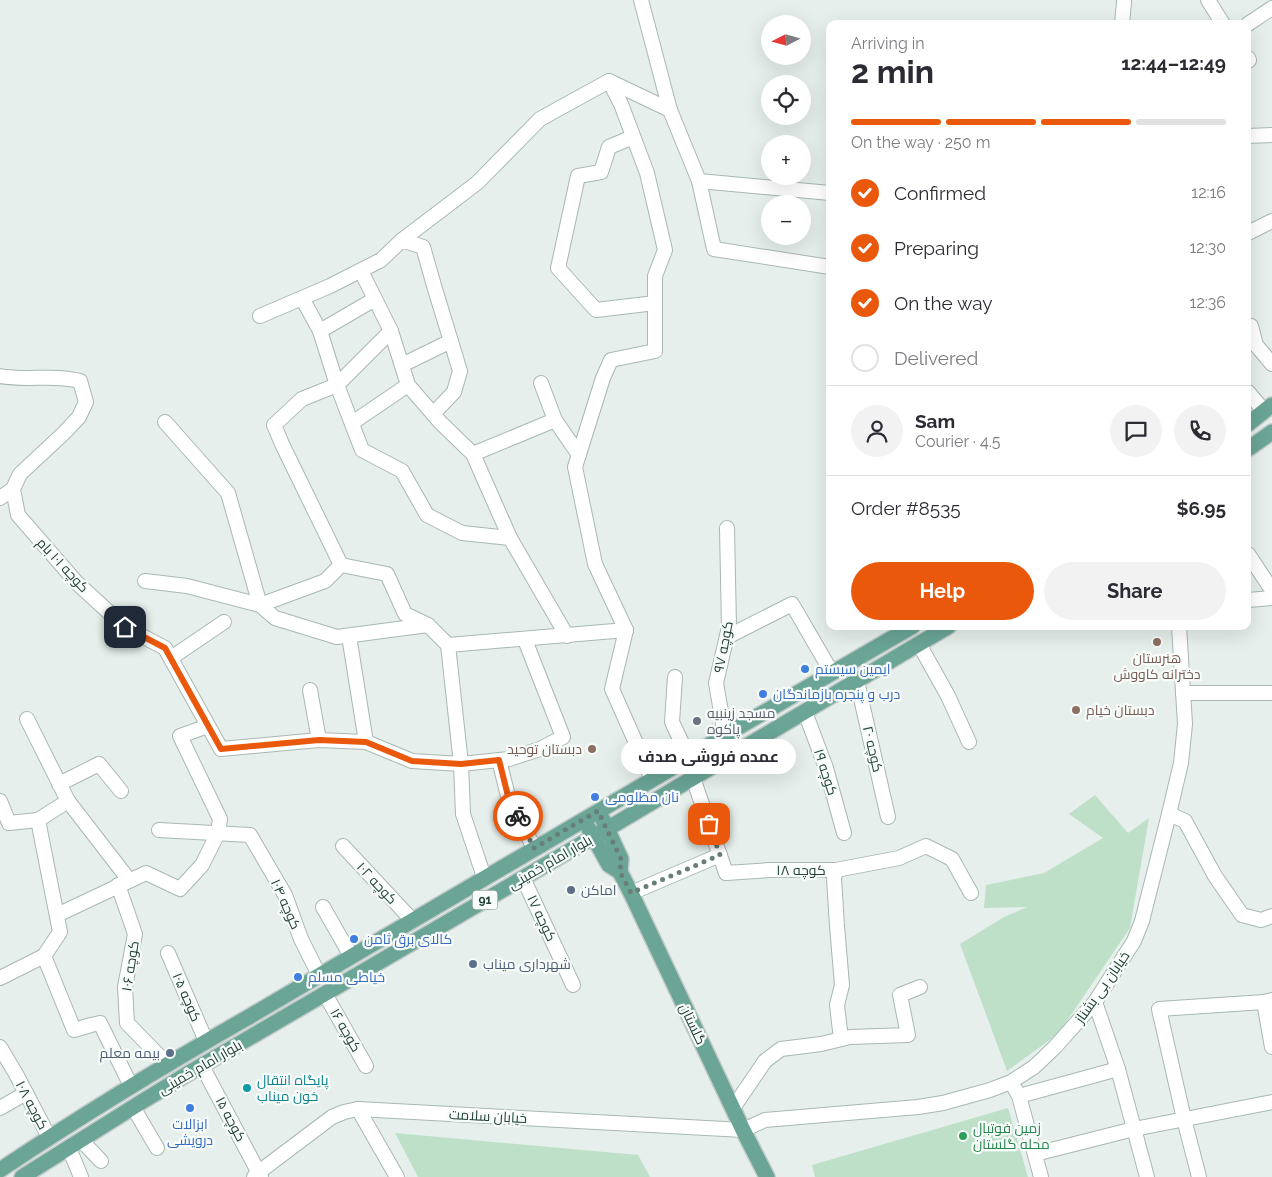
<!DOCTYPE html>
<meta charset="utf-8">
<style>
body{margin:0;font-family:Raleway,Cairo,sans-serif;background:#f2f2f3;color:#2b2b33;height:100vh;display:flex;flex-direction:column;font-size:19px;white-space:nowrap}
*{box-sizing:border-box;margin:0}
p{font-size:16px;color:#7c7c81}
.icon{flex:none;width:28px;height:28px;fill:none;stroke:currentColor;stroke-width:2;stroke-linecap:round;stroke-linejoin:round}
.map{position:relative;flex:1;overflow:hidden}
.side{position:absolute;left:826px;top:20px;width:425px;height:610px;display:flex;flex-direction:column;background:#fff;border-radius:10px;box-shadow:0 5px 20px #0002}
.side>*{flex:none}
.needle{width:32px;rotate:264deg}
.controls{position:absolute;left:761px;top:15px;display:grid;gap:10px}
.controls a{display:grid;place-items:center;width:50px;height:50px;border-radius:50%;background:#fff;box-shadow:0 5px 20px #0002;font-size:25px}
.pin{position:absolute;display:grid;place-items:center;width:42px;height:42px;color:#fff;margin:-21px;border-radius:10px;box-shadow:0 2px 8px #0006}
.courier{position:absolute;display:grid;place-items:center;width:50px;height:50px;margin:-25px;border:4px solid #ea580c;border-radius:50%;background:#fff;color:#222;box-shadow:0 1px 6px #0007}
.bubble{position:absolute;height:35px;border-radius:18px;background:#fff;box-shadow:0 5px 20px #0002;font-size:16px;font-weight:700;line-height:35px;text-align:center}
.summary em{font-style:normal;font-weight:700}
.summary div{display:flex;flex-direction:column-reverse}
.summary{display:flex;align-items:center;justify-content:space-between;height:85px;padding:0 25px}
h1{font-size:32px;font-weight:700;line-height:38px}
.bar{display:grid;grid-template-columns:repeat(4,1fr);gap:8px 5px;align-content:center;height:60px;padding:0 25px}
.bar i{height:6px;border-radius:4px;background:#e1e1e2}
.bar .on{background:#ea580c}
.bar p{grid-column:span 4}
.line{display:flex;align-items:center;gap:12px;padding:0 25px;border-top:1px solid #e1e1e2}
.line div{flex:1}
.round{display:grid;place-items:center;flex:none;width:52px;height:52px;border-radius:26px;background:#f2f2f3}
ol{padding:0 25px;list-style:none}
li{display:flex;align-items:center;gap:15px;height:55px}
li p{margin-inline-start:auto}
li .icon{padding:5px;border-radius:50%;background:#ea580c;color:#fff;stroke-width:4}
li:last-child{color:#7c7c81}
li i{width:28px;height:28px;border:2px solid #e1e1e2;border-radius:50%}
.button{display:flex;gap:10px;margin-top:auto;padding:10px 25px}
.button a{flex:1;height:58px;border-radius:30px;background:#ea580c;color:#fff;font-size:20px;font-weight:700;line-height:58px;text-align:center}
.button a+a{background:#f2f2f3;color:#2b2b33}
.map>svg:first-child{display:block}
.green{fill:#bfe0c8}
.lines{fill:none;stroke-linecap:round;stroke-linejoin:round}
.minor-casing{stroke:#a8b8b2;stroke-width:16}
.major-casing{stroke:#c2cac8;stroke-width:18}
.minor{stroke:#fff;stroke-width:14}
.major{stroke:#6aa596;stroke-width:15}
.done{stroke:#687f78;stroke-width:5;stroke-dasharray:0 9}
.route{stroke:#ea580c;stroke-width:6}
.education-dot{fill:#8d6e63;stroke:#f7fbf9;stroke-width:2}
.shop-dot{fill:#3f7fe0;stroke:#f7fbf9;stroke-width:2}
.worship-dot{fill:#6b7280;stroke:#f7fbf9;stroke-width:2}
.service-dot{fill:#5c6f8a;stroke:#f7fbf9;stroke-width:2}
.culture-dot{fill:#0f9aa8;stroke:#f7fbf9;stroke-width:2}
.leisure-dot{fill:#2e9e5b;stroke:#f7fbf9;stroke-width:2}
.labels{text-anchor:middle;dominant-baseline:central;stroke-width:4.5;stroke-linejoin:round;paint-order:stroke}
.shield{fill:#f7fbf9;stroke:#637a73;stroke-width:1}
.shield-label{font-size:12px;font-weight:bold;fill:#24423a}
.street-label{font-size:14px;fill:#24423a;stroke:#f7fbf9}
.education-label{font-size:14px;fill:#785e54;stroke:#f7fbf9}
.shop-label{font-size:14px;fill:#366cbe;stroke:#f7fbf9;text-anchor:start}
.worship-label{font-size:14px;fill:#5b616d;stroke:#f7fbf9;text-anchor:start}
.service-label{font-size:14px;fill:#4e5e75;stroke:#f7fbf9;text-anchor:start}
.culture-label{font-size:14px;fill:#0d838f;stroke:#f7fbf9;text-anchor:start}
.leisure-label{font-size:14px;fill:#27864d;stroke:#f7fbf9;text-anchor:start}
</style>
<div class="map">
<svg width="1272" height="1177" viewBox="0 0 1272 1177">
<rect width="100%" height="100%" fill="#e6efeb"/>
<g class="green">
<path d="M1095,795L1128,833L1149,818L1130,928L1058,1034L1007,1071L960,944L1004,917L1027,907L984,908L986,885L1044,873L1103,838L1069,814Z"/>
<path d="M1008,1108L1028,1177H815L812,1165Z"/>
<path d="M395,1133L638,1155L650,1177H418Z"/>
</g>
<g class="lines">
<defs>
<g id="minor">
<path d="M641,0L670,110L699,181L714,249L830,267"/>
<path d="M1208,0L1223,24"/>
<path d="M1122,24L1124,2"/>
<path d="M1248,24L1272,8"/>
<path d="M1248,58L1249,60L1248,61"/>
<path d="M609,81L670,110"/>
<path d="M1248,136L1272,135"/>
<path d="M633,137L609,147L601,172L578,176L558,268L596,310L655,303"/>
<path d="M699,181L830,193"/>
<path d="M1248,233L1272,221"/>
<path d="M402,240L477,183L540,119L609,81L621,104L647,173L665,250L655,276V351L611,360L603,378L575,467L595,564L626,630"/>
<path d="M361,271L375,299"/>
<path d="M302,298L320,331"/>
<path d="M260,316L330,286L381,260L402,240L423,247L435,289L460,371L454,392L433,414"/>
<path d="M1251,326L1256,345L1272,364"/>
<path d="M391,331L375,299L320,331L337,385L362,450L402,471L427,515L462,533L510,538L567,636"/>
<path d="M402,365L451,341"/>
<path d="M0,376C26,381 54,374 80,381L86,402L79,417L64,433L20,474L13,489L18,515L77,583L125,627L165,648L221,749L319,740L366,742L412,761L461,764L463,814L484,877"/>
<path d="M541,383L555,420L579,455"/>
<path d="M1248,392L1264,411"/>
<path d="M165,422L228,493L260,605L325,581L341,565L387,574L405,614L428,625L448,645L461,764L509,759L540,749L563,737L525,640"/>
<path d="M352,423L408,385"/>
<path d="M473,454L555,420"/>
<path d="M0,498L13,489"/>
<path d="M1248,554L1272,590"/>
<path d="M341,565L282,444L274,425L302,399L337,385L391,331L408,385L440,422L473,454L510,538"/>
<path d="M145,581L187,586L260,605L275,618L337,637L428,625"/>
<path d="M1248,600L1272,598"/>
<path d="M626,630L612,689L652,779"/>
<path d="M349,636L366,742"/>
<path d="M727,637L792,604L832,673"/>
<path d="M919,644L948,696L969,742"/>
<path d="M448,645L626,630"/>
<path d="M171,658L224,622"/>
<path d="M675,677L672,722L689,758"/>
<path d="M857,681L888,817"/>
<path d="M310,690L319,740"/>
<path d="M1183,693H1272"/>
<path d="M805,712L826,768L844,833"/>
<path d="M27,719L68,801"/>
<path d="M725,735L716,683L729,627L727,528"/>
<path d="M499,760L508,796L534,848"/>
<path d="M693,778L726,873L770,870H836L834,878L837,926L842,985L837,1005L841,1039"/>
<path d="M59,784L99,764L121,791"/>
<path d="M0,801L9,823L38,820L60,932L44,956L0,978"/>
<path d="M1169,814L1185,821L1215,876L1242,915L1261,920L1272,916"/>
<path d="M38,820L68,801L129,880"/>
<path d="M159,830L250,835L285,895L301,939L319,975"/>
<path d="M343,846L412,920"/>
<path d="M836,870L899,858L926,846L952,859L971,893"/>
<path d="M523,878L573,985"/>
<path d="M118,885L135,934L125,987L127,1023L167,1064"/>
<path d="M631,893L720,855"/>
<path d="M323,907L351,956"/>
<path d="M57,915L146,873L180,889L202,865L218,833L220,819L180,736L208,726"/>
<path d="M168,953L206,1041"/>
<path d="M44,956L74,1030L91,1025L100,1023L131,1086"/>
<path d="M325,994L366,1066"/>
<path d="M1095,1002L1118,1069L1147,1177"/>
<path d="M1264,1002L1272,1047"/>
<path d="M0,1047L16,1074L49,1137"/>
<path d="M202,1066L261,1177"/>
<path d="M1015,1089L1019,1096L1041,1177"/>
<path d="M1019,1096L1118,1069"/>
<path d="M133,1107L157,1148"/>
<path d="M0,1108L26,1093"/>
<path d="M733,1108L765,1061L781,1049L821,1044L850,1037L908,1035L900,995L920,987"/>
<path d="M358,1109L397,1177"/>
<path d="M81,1140L101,1161"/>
<path d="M69,1148L81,1177"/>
<path d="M1035,1154L1134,1129L1272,1102"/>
<path d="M254,1177L259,1172L332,1117L344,1112L358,1109L743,1130L765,1120L918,1107L943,1103L990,1090L1011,1082L1034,1067L1055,1047L1095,1002L1134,941L1142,921L1169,814L1181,763L1185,724L1179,626"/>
<path d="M1199,1177L1184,1119L1159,1009L1264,1002L1272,1000"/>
</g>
<g id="major">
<path d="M1248,424L1272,405"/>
<path d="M1248,449L1272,432"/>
<path d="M603,820L621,859L620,872"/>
<path d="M589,829L609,865L620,872L631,893L743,1130L767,1177"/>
<path d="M0,1170C81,1116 163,1066 247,1018L689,758L725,735L913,626"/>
<path d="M22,1177L143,1101L189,1073L607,829L949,626"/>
</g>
</defs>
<use href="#minor" class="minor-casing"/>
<use href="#major" class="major-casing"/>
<use href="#minor" class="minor"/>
<use href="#major" class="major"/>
</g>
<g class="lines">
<path class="done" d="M518,816L534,848L598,811L621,859L620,872L631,893L720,855L709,824"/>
<path class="route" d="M125,627L165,648L221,749L319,740L366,742L412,761L461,764L499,760L508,796L518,816"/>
</g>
<g class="education-dot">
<circle cx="1157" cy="642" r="5"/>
<circle cx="1076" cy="710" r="5"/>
<circle cx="592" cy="749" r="5"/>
</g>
<g class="shop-dot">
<circle cx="805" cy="669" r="5"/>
<circle cx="763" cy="694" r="5"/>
<circle cx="595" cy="797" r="5"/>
<circle cx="354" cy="939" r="5"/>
<circle cx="298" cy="977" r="5"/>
<circle cx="190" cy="1108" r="5"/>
</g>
<circle class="worship-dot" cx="697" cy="721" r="5"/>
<g class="service-dot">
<circle cx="571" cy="890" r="5"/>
<circle cx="473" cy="964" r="5"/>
<circle cx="170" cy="1053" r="5"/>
</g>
<circle class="culture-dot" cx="247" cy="1088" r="5"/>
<circle class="leisure-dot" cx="963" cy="1136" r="5"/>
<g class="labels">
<rect class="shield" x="472.5" y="890.5" width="25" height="19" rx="4"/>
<g class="shield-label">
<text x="485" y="900">91</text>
</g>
<g class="street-label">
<text transform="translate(63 565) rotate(47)">کوچه ۱۰۱ بام</text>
<text transform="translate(723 647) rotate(-79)">کوچه ۹۷</text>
<text transform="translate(873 749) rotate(77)">کوچه ۲۰</text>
<text transform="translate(826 772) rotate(72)">کوچه ۱۹</text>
<text transform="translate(550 862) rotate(-30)">بلوار امام خمینی</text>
<text x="801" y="870">کوچه ۱۸</text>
<text transform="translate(377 883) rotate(47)">کوچه ۱۰۲</text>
<text transform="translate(286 904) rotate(66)">کوچه ۱۰۴</text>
<text transform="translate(542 918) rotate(65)">کوچه ۱۷</text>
<text transform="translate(130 966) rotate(-81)">کوچه ۱۰۶</text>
<text transform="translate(1102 987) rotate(-55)">خیابان بی بشناز</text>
<text transform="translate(187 997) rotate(67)">کوچه ۱۰۵</text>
<text transform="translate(693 1024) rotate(65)">گلستان</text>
<text transform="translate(346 1030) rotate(60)">کوچه ۱۶</text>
<text transform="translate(200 1067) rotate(-30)">بلوار امام خمینی</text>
<text transform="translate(32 1105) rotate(62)">کوچه ۱۰۸</text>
<text transform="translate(488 1116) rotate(3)">خیابان سلامت</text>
<text transform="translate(231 1119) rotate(62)">کوچه ۱۵</text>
</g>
<g class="education-label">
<text x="1157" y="658">هنرستان<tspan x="1157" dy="16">دخترانه کاووش</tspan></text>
<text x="1086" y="710" text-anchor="start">دبستان خیام</text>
<text x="582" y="749" text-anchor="end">دبستان توحید</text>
</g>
<g class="shop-label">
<text x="815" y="669">ایمین سیستم</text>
<text x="773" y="694">درب و پنجره بازماندگان</text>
<text x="605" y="797">نان مظلومی</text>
<text x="364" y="939">کالای برق ثامن</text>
<text x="308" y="977">خیاطی مسلم</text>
<text x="190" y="1124" text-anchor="middle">ابزالات<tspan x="190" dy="16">درویشی</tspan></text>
</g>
<g class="worship-label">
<text x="707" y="713">مسجد زینبیه<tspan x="707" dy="16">پاکوه</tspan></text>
</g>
<g class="service-label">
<text x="581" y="890">اماکن</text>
<text x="483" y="964">شهرداری میناب</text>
<text x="160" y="1053" text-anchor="end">بیمه معلم</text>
</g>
<g class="culture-label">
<text x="257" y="1080">پایگاه انتقال<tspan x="257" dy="16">خون میناب</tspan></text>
</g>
<g class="leisure-label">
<text x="973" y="1128">زمین فوتبال<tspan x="973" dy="16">محله گلستان</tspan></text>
</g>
</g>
</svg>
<div class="controls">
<a><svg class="needle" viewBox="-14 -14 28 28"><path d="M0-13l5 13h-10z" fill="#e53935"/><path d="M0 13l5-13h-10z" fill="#7c7c81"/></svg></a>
<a><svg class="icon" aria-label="locate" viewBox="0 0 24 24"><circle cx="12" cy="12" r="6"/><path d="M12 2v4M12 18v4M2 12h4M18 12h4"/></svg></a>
<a>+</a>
<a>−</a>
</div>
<div class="pin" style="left:709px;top:824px;background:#ea580c"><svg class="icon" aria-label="bag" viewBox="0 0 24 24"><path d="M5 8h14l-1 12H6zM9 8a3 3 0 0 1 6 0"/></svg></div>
<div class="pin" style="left:125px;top:627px;background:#1f2937"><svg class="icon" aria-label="home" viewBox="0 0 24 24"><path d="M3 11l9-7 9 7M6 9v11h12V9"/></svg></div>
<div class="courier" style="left:518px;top:816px"><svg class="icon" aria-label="bike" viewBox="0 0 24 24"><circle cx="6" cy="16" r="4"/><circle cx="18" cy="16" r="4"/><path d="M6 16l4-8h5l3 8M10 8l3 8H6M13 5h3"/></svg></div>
<div class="bubble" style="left:621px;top:739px;width:175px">عمده فروشی صدف</div>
<section class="side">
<div class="summary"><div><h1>2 min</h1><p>Arriving in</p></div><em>12:44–12:49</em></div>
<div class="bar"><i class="on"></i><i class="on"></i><i class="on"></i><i></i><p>On the way · 250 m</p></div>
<ol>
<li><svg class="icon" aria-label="check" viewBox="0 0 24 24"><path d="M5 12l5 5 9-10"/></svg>Confirmed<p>12:16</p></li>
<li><svg class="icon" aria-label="check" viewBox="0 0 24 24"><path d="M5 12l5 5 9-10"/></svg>Preparing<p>12:30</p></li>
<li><svg class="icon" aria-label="check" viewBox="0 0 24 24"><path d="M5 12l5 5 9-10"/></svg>On the way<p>12:36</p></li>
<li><i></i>Delivered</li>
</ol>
<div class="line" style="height:90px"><a class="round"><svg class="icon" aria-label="person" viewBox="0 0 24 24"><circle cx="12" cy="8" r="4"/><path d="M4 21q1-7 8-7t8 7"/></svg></a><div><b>Sam</b><p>Courier · 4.5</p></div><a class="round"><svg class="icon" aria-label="chat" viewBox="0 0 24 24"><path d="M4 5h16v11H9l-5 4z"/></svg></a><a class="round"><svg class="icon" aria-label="phone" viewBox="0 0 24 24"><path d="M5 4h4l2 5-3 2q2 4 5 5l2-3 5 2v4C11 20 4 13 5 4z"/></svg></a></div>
<div class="line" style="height:65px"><div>Order #8535</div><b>$6.95</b></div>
<div class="button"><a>Help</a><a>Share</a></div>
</section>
</div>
